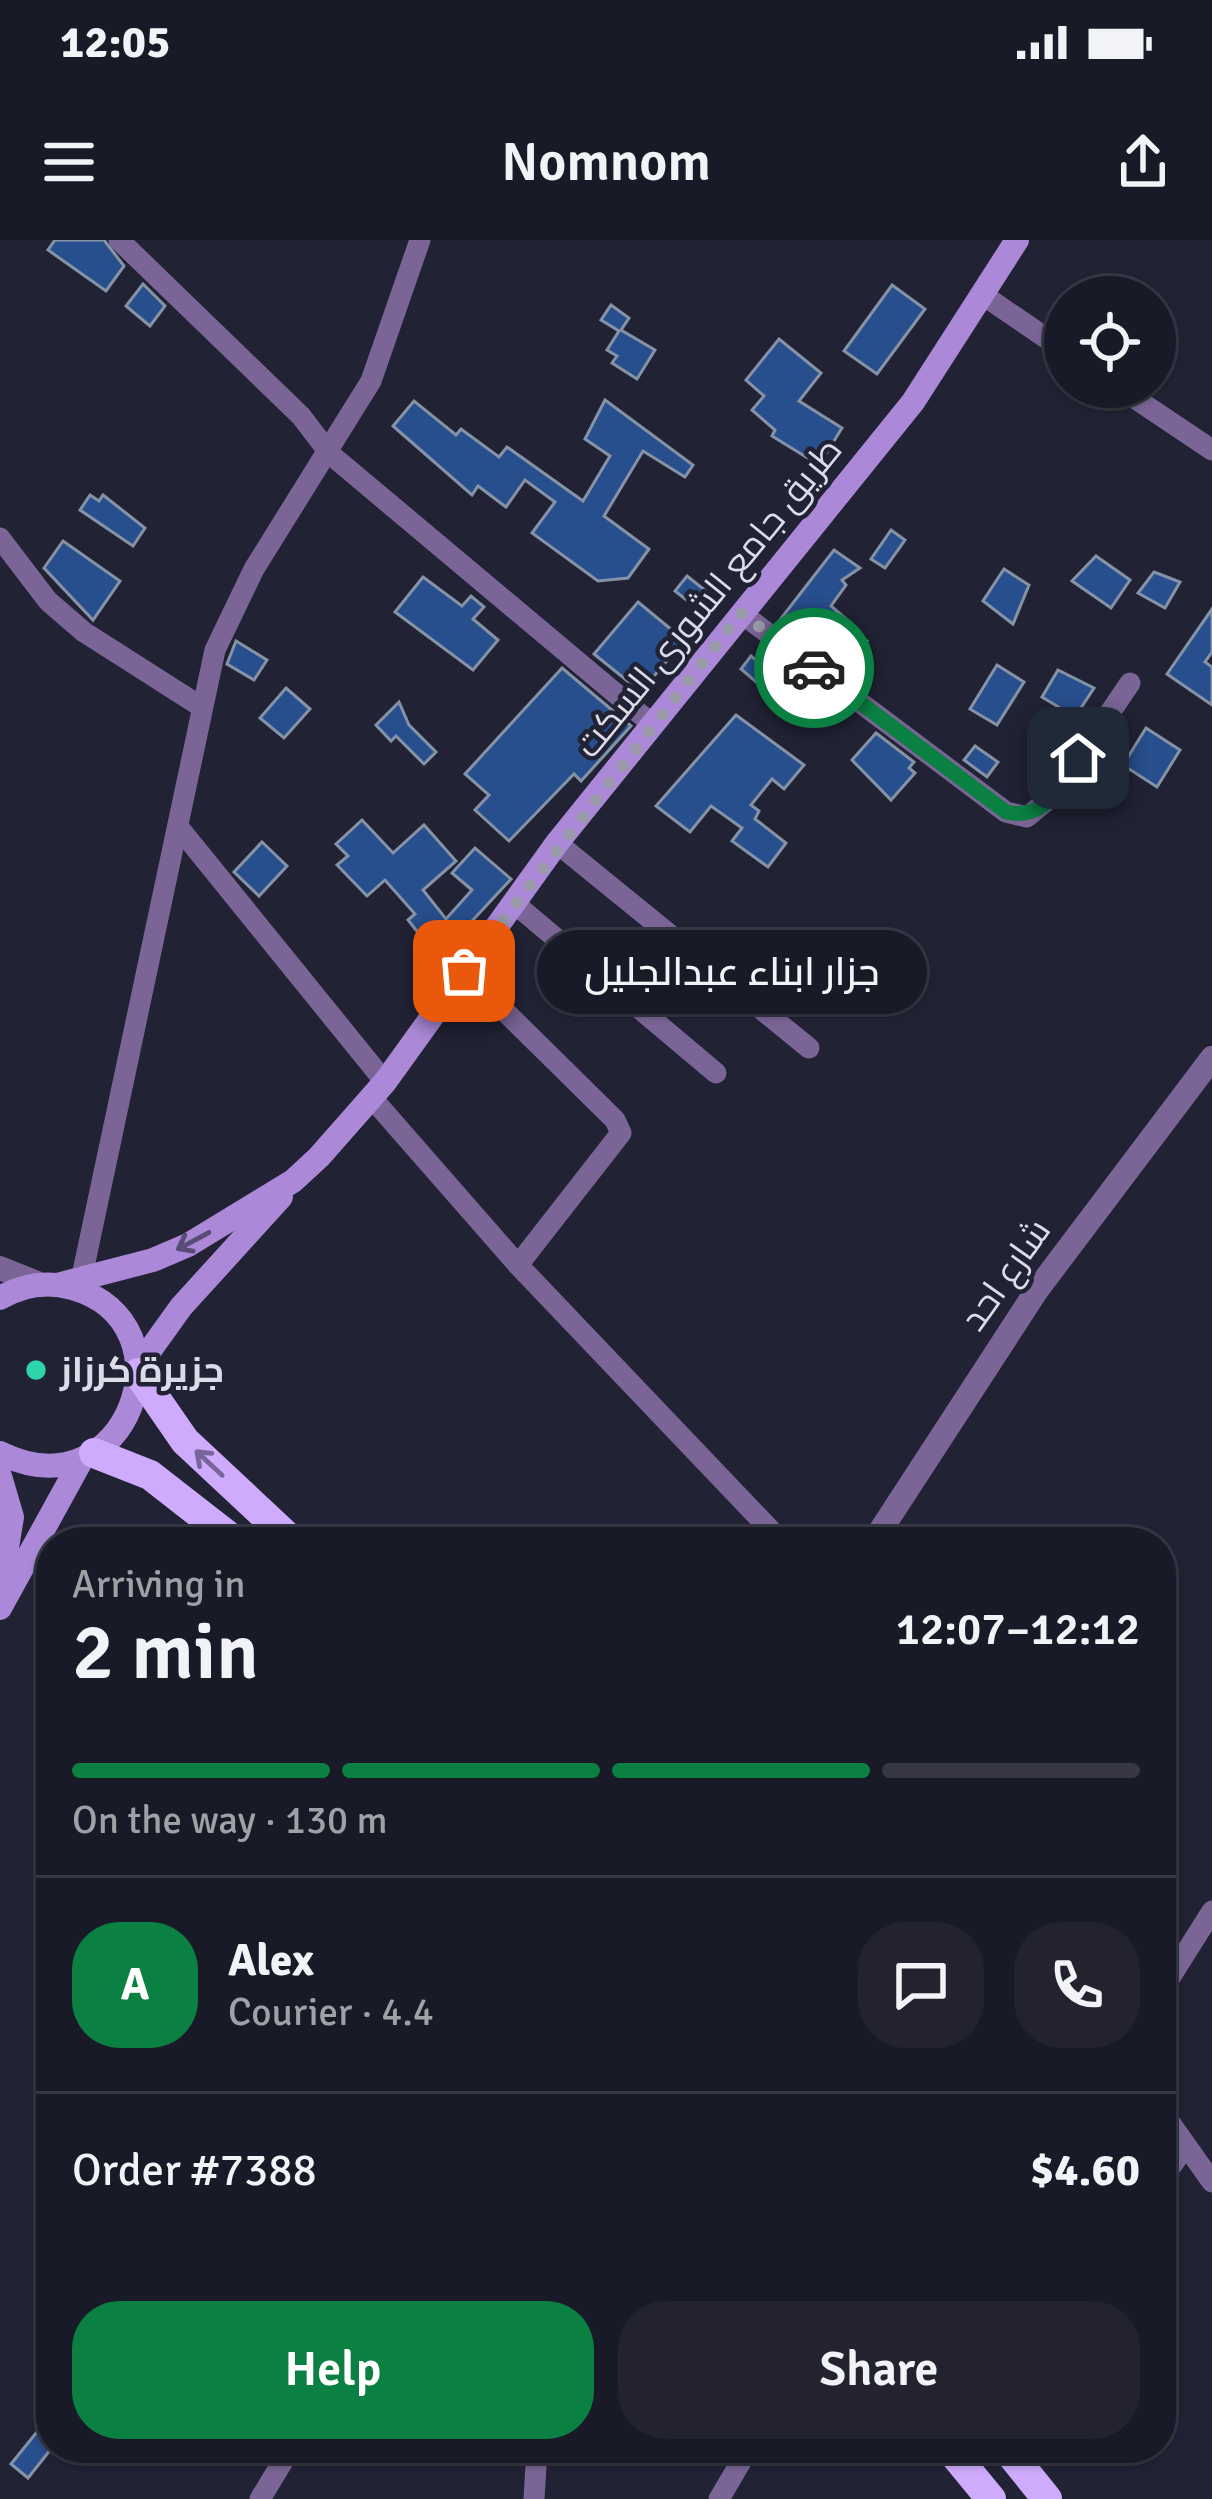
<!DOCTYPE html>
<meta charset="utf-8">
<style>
body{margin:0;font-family:Signika,Cairo,sans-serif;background:#22232f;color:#f1f3f6;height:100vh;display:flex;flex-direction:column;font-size:45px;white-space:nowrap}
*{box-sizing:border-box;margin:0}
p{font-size:39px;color:#9fa1a7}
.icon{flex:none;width:66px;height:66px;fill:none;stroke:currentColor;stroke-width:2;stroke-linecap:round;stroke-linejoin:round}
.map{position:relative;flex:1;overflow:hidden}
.panel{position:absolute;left:36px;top:1287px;width:1140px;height:936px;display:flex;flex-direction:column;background:#191a27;border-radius:48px;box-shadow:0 3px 9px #0004,0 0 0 3px #373844}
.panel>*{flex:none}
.tools{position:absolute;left:1044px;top:36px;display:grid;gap:24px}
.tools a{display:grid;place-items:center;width:132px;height:132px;border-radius:50%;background:#191a27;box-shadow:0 3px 9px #0004,0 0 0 3px #373844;font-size:60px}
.pin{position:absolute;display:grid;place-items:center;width:102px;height:102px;color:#fff;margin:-51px;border-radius:24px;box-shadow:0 6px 18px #0006}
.courier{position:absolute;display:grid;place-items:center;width:120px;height:120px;margin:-60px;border:9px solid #0b8043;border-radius:50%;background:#fff;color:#222;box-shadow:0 3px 15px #0007}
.bubble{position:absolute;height:84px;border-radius:42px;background:#191a27;box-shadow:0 3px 9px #0004,0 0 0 3px #373844;font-size:39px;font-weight:600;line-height:84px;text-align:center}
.head em{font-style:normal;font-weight:600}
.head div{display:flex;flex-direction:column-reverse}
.head{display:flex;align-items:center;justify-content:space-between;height:204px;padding:0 36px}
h1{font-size:78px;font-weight:600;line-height:90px}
.bar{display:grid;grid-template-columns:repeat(4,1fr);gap:18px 12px;align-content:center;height:144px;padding:0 36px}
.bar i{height:15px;border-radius:9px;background:#373844}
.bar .on{background:#0b8043}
.bar p{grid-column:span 4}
.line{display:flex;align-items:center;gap:30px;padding:0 36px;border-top:3px solid #373844}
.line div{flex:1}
.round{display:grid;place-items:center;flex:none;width:126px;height:126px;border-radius:48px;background:#22232f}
.cta{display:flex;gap:24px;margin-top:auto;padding:24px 36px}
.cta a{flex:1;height:138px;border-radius:48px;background:#0b8043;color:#fff;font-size:48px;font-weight:600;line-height:138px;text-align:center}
.cta a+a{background:#22232f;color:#f1f3f6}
.status{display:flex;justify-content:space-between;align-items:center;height:84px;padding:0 60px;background:#191a27;direction:ltr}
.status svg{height:33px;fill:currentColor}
header{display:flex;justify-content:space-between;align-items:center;height:156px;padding:0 36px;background:#191a27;font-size:54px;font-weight:600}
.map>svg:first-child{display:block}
.building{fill:#274e8d;stroke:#8692a6;stroke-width:3}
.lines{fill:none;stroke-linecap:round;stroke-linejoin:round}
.minor{stroke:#7a6596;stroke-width:21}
.tertiary{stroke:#7a6596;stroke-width:24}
.secondary{stroke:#ab89d8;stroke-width:24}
.primary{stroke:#ceabfc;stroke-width:30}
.oneway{stroke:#584b76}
.oneway2{stroke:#786698}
.done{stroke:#9a9ba9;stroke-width:12;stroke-dasharray:0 21.6}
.route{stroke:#0b8043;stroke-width:15}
.poi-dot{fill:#2dd5ab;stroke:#212234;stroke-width:4.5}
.labels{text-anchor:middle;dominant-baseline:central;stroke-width:9;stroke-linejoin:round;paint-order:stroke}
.street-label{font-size:36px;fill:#dbdce8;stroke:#212234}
.poi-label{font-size:36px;font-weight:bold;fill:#dbdce8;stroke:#212234;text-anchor:start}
</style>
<div class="status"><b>12:05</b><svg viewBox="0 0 49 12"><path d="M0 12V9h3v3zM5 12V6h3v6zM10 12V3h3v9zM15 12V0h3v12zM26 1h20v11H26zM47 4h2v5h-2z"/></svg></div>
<header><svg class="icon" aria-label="menu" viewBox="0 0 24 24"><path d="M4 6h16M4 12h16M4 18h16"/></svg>Nomnom<svg class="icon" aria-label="share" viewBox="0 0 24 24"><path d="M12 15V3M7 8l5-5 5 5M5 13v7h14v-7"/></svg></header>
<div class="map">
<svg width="1212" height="2259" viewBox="0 0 1212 2259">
<rect width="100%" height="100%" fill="#212234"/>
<g class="building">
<path d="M55,0H104L124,26L106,51L48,10Z"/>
<path d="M143,44L165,66L150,86L126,66Z"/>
<path d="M892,45L925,69L877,134L844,111Z"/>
<path d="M611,65L629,78L621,90L655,110L637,139L612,123L617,116L607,110L619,91L601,80Z"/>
<path d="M779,99L821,133L799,161L842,188L819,225L772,196L775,190L752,170L764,156L746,140Z"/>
<path d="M605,160L693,225L685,237L643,211L604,276L649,309L628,338L598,341L532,293L555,262L525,240L506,267L478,246L472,255L393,186L414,161L456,195L461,189L499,217L507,207L583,261L610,216L585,199Z"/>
<path d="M90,255L99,261L103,255L145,288L133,306L80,270Z"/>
<path d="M891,290L905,300L885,328L871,319Z"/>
<path d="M63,301L120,341L93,380L44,328Z"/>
<path d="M834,310L860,328L842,340L846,345L831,366L852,384L848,389L867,401L850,426L832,414L819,413L779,381Z"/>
<path d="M1096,316L1130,340L1111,368L1072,341Z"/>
<path d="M1004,329L1029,345L1013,384L983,361Z"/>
<path d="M1154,332L1180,342L1165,368L1138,353Z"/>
<path d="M687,336L711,355L699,370L675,351Z"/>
<path d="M423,337L462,366L471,356L484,367L473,379L498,400L473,430L395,372Z"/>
<path d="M638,362L684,400L641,452L594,414Z"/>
<path d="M1212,369V412L1205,422L1212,427V465L1167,434Z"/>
<path d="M236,401L267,420L254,440L227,424Z"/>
<path d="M751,416L778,439L788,427L811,444L789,470L741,429Z"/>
<path d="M997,425L1024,442L997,485L970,469Z"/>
<path d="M562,428L631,486L581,541L574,534L509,601L475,570L489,555L465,534Z"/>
<path d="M1058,430L1094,448L1075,477L1042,457Z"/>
<path d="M286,448L310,469L284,498L260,478Z"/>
<path d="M399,462L409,485L436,512L424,524L396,496L391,501L376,485Z"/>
<path d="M736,475L804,525L784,549L772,539L751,565L759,571L755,579L786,603L768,627L732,601L742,588L711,566L690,592L656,566Z"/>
<path d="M1146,488L1180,510L1157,547L1123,525Z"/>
<path d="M876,493L914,522L909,528L915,533L891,560L852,520Z"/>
<path d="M975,506L998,522L987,537L964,520Z"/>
<path d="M362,580L393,613L424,585L456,621L423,650L446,679L472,650L452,633L475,608L511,639L459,695L465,703L446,728L408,680L415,674L385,640L367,656L337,625L348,616L336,604Z"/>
<path d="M262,602L287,626L259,656L234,632Z"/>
<path d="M40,2188L51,2197V2209L28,2238L11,2224Z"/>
</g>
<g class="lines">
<g class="minor">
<path d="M119,0L301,176L330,214L652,484"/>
<path d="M983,55L1065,111"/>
<path d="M1118,147L1212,210"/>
<path d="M0,298L48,361L84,392L200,466"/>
<path d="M741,373L1006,572L1027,577L1055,554L1130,443"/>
<path d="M180,589L385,842"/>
<path d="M557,603L809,808"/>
<path d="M514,663L716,833"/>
<path d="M464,731L615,880L621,893L518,1025"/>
<path d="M371,857L518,1025L782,1302"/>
<path d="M82,1036L215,410L254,329L371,141L420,0"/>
<path d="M1161,1752L1212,1671"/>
<path d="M1161,1870L1212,1942"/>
<path d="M1161,1940L1185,1907"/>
<path d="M260,2259L291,2208"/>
<path d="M534,2259L537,2208"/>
<path d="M719,2259L749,2208"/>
</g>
<g class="tertiary">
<path d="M0,1028L42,1045"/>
<path d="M873,1302L1037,1050L1212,818"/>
</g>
<g class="secondary">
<path d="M57,1045L153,1020L188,1005L293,941L319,917L385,842L557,603L913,162L1017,0"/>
<path d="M0,1058C22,1045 47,1041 72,1048C196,1083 127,1276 0,1213"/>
<path d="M138,1127L181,1067L281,957"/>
<path d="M0,1236L12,1277L1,1344"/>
<path d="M0,1368L82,1219"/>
</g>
<g class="primary">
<path d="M138,1133L185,1201L293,1302"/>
<path d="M94,1213L150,1235L236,1302"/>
<path d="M949,2208L991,2259"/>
<path d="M1006,2208L1047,2259"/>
</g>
</g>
<defs><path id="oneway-shaft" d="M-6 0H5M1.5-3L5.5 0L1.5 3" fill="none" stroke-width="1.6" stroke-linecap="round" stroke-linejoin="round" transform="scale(3)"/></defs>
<use class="oneway" href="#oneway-shaft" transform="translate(193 1001) rotate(152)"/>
<use class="oneway2" href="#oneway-shaft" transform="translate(209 1223) rotate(-137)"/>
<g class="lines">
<path class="done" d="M464,731L741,373L814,428"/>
<path class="route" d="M814,428L1006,572C1046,581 1058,548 1078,518"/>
</g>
<circle class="poi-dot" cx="36" cy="1130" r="12"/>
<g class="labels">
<g class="street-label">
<text transform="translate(709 358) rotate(-51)">طريق جامع الشورى السكت</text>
<text transform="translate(1006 1035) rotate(-55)">شارع احد</text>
</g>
<g class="poi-label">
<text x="60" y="1130">جزيرة كرزاز</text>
</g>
</g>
</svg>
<div class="tools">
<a><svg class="icon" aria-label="locate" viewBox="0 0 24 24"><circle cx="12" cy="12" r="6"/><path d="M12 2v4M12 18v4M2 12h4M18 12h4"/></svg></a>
</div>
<div class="pin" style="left:464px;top:731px;background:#ea580c"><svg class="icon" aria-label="bag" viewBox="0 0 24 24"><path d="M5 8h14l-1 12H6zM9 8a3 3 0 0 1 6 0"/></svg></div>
<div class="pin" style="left:1078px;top:518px;background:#1f2937"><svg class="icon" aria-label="home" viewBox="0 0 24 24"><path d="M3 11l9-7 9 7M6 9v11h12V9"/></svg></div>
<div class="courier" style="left:814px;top:428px"><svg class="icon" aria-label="car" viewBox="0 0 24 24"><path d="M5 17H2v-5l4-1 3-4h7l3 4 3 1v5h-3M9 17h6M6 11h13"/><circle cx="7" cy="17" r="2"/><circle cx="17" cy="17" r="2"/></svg></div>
<div class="bubble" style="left:537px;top:690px;width:390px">جزار ابناء عبدالجليل</div>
<section class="panel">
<div class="head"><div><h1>2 min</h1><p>Arriving in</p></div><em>12:07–12:12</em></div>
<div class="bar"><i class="on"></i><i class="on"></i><i class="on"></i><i></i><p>On the way · 130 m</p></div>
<div class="line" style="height:216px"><b class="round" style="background:#0b8043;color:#fff">A</b><div><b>Alex</b><p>Courier · 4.4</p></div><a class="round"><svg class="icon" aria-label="chat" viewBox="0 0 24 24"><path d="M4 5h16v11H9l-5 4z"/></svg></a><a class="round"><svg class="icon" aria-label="phone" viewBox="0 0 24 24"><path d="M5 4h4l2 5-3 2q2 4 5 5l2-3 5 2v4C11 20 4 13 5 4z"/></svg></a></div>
<div class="line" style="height:156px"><div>Order #7388</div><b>$4.60</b></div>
<div class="cta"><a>Help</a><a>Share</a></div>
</section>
</div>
